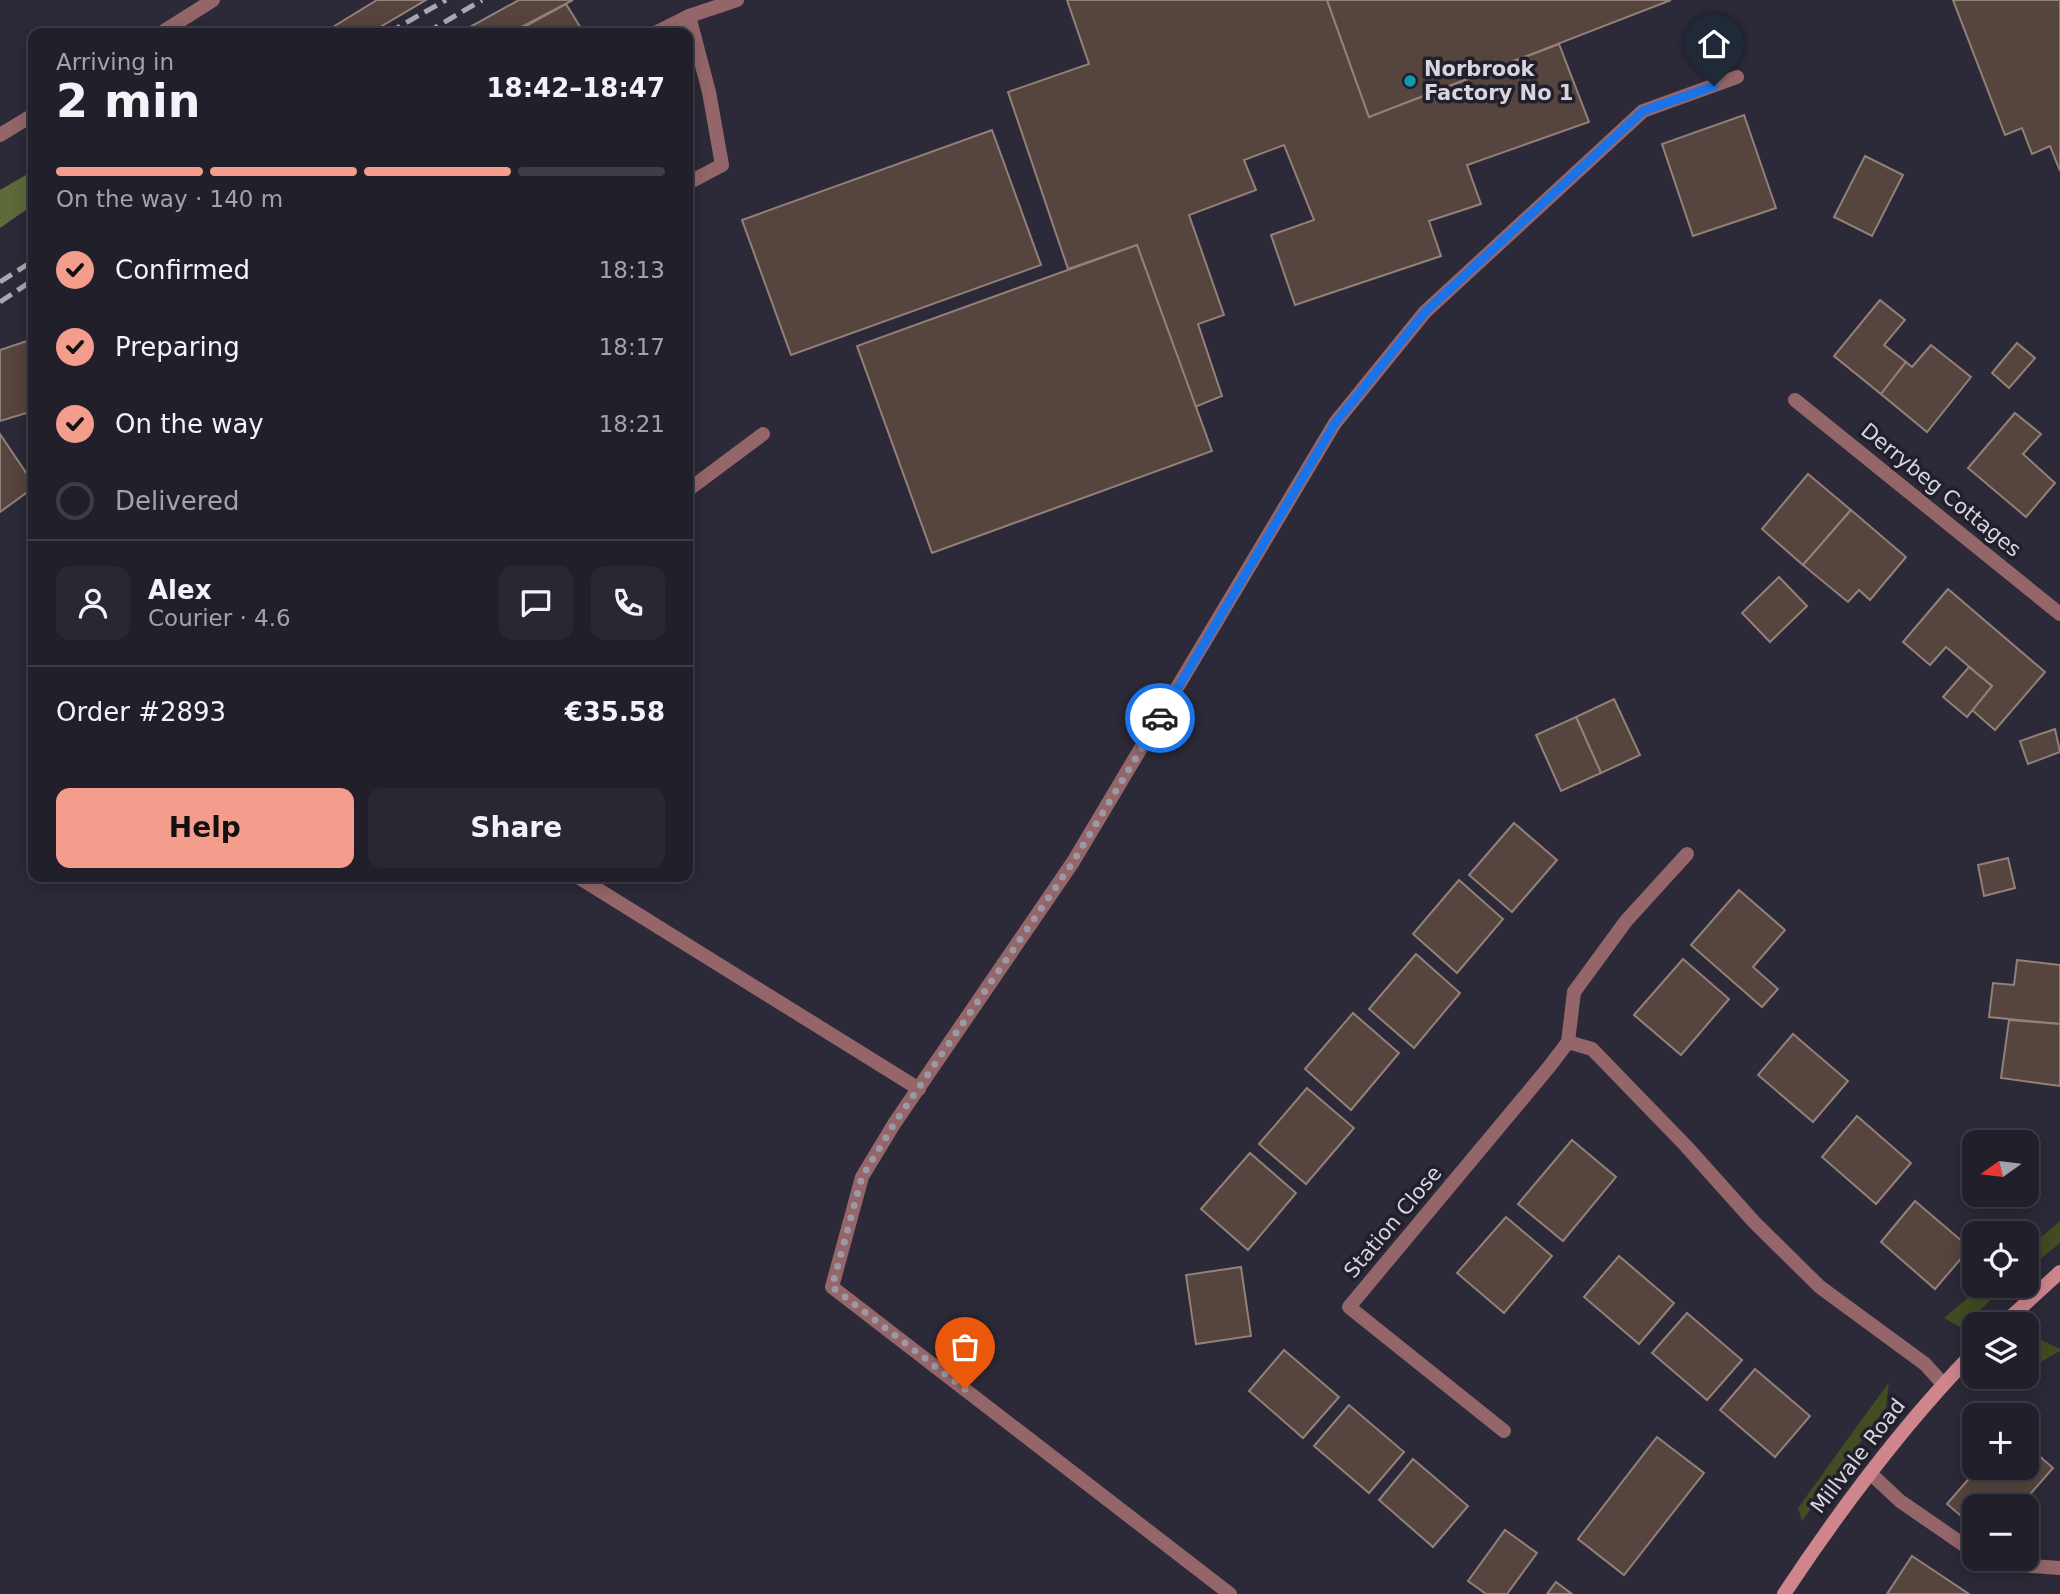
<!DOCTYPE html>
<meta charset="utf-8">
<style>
body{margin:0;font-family:"DejaVu Sans",sans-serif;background:#292732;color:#f1f3f6;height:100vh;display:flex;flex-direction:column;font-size:26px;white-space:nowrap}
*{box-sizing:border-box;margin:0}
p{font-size:23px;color:#a2a2a8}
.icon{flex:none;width:38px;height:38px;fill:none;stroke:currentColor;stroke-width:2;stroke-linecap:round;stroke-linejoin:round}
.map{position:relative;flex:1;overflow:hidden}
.panel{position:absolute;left:28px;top:28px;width:665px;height:854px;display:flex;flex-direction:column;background:#211f2a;border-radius:14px;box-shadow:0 4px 18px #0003,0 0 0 2px #3e3d47}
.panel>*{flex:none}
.needle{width:46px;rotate:256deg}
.buttons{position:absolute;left:1962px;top:1130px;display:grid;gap:14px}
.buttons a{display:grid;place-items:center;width:77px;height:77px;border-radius:14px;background:#211f2a;box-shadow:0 4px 18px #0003,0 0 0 2px #3e3d47;font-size:35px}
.pin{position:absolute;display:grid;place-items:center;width:60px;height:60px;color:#fff;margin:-72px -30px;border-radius:50% 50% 50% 0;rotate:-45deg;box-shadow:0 0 7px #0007}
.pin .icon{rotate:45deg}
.courier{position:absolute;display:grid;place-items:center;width:70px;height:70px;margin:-35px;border:5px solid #1a73e8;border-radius:50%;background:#fff;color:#222;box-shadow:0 2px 9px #0007}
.head em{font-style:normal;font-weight:600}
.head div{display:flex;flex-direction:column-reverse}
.head{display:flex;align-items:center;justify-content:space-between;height:119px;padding:0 28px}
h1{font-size:46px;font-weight:600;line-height:52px}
.bar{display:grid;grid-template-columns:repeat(4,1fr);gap:10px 7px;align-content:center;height:84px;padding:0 28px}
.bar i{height:9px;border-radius:5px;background:#3e3d47}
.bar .selected{background:#f49d8c}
.bar p{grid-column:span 4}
.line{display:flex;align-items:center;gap:18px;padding:0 28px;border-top:2px solid #3e3d47}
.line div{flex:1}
.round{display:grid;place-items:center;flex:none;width:74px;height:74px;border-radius:14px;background:#292732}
ol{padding:0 28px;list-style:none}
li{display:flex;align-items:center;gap:21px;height:77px}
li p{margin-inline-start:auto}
li .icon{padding:7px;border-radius:50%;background:#f49d8c;color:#111;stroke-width:4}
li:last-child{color:#a2a2a8}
li i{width:38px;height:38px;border:4px solid #3e3d47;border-radius:50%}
.button{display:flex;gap:14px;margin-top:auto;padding:14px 28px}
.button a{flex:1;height:80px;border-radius:14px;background:#f49d8c;color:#111;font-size:28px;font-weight:600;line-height:80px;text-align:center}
.button a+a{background:#292732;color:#f1f3f6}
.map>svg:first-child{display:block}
.green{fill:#414c22}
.forest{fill:#5d6a3a}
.building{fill:#56443e;stroke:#938078;stroke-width:2}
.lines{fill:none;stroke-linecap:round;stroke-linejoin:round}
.service{stroke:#946669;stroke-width:14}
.minor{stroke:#946669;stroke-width:14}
.secondary{stroke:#ce858c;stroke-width:14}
.rail{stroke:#a9a7b2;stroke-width:5;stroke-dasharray:14 7;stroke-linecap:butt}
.done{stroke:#9b99a5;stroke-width:7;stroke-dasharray:0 12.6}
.route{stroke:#1a73e8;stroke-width:9}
.culture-dot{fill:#0f9aa8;stroke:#221f2d;stroke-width:2.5}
.labels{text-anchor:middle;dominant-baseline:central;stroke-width:7;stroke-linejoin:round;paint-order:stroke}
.poi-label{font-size:21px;font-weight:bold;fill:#d7d6df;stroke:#221f2d;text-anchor:start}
.street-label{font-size:21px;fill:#d7d6df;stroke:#221f2d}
</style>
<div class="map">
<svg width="2060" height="1594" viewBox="0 0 2060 1594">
<rect width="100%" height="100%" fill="#2c2938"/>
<g class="green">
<path d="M2060,1221V1243L2027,1270V1249Z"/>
<path d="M1982,1286H2007L1960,1327L1944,1318Z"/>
<path d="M2027,1333L2060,1349V1351L2039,1363L2018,1391L2009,1377H2026Z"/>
<path d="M1889,1382L1886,1408L1802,1521L1798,1508Z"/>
</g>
<path class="forest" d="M31,172L33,173V205L0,228V190Z"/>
<g class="building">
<path d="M377,0H426L370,33H323Z"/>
<path d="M519,0H573L510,33H459Z"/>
<path d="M1067,0H1327L1369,117L1559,44L1589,122L1467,165L1481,204L1429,221L1441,256L1295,305L1271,235L1314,220L1284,145L1244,160L1256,190L1189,215L1224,315L1198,324L1222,396L1195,407L1137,245L1068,269L1008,92L1089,64Z"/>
<path d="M1327,0H1671L1369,117Z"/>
<path d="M1953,0H2060V171L2050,146L2032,154L2022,128L2005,135Z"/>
<path d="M566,4L584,33H513Z"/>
<path d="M1744,115L1776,208L1693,236L1662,144Z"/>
<path d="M992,130L1041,265L791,355L742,220Z"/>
<path d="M1865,156L1903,175L1872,236L1834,217Z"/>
<path d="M1137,245L1212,451L932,553L857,346Z"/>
<path d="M1880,300L1905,320L1884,345L1906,362L1881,394L1834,356Z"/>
<path d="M33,339V411L0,421V350Z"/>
<path d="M2017,343L2035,358L2009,388L1992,373Z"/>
<path d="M1931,345L1971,377L1927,432L1881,394L1906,362L1912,367Z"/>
<path d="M2015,413L2041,434L2023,454L2055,483L2026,517L1968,468Z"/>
<path d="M0,434L33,483V488L0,512Z"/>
<path d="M1808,474L1851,510L1803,565L1762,529Z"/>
<path d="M1851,510L1906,557L1870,600L1859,590L1848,602L1803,565Z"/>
<path d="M1779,577L1807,606L1770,642L1742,613Z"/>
<path d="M1948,589L2045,672L1995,730L1972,710L1992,686L1946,647L1930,665L1903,642Z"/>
<path d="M1969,667L1992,686L1967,717L1943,697Z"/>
<path d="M1614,699L1640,755L1601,773L1576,717Z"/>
<path d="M1576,717L1601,773L1561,791L1536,735Z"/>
<path d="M2055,729L2060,752L2028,764L2020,741Z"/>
<path d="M1514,823L1557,860L1512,912L1469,875Z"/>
<path d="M2008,858L2015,888L1984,896L1978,865Z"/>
<path d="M1459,880L1503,919L1457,973L1413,934Z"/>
<path d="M1739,890L1785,930L1753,967L1778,989L1762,1007L1691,945Z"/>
<path d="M1416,954L1460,993L1414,1048L1369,1009Z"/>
<path d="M1683,959L1729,999L1681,1055L1634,1015Z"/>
<path d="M2017,960L2060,965V1024L1989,1017L1993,983L2014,985Z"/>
<path d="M1353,1013L1399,1053L1351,1110L1305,1069Z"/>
<path d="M2009,1020L2060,1024V1086L2001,1078Z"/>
<path d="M1793,1034L1848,1081L1813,1122L1758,1075Z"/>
<path d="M1307,1088L1354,1128L1306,1184L1259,1144Z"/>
<path d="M1857,1116L1911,1163L1876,1204L1822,1157Z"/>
<path d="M1572,1140L1616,1177L1563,1241L1518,1204Z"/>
<path d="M1250,1153L1296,1193L1248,1250L1201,1209Z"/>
<path d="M1915,1201L1970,1248L1935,1289L1881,1242Z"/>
<path d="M1506,1217L1552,1256L1504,1313L1457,1273Z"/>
<path d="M1619,1256L1674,1303L1639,1344L1584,1297Z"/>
<path d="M1241,1267L1251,1336L1196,1344L1186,1275Z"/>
<path d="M1687,1313L1742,1360L1707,1400L1652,1353Z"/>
<path d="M1284,1350L1339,1397L1303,1438L1249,1391Z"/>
<path d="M1755,1369L1810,1416L1775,1457L1720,1410Z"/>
<path d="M1349,1405L1404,1452L1369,1493L1314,1446Z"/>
<path d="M1657,1437L1704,1473L1624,1575L1578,1539Z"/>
<path d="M2026,1444L2053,1468L2019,1507H1974V1527L1947,1504L1978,1468H2026Z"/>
<path d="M1413,1459L1468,1506L1433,1547L1379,1500Z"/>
<path d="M1505,1530L1537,1553L1507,1594H1486L1468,1581Z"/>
<path d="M1912,1556L1969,1594H1887Z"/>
<path d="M1556,1582L1572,1594H1547Z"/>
</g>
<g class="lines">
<g class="service">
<path d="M161,33L213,0"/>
<path d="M655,33L689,16L737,0"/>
<path d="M0,135L33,115"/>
<path d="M688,183L722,165L709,92L689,16"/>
<path d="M688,490L763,434"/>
<path d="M578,877L919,1089"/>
<path d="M1230,1594L832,1287L862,1177L894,1124L1073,862L1335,423L1425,312L1643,111L1737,77"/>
</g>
<g class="minor">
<path d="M1795,400L2060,614"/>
<path d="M1568,1042L1592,1049L1686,1146L1754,1222L1820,1287L1925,1364L1943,1384"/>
<path d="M1504,1431L1349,1307L1549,1067L1568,1042L1574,992L1626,921L1687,854"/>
<path d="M1870,1473L1900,1501L1974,1552"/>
<path d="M1985,1559L1991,1563L2060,1568"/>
</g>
<g class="secondary">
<path d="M2002,1325L2060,1272"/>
<path d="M1784,1594C1841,1508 1902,1426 1974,1352"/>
</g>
<g class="rail">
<path d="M388,33L446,0"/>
<path d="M426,33L482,0"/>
<path d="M0,282L33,261"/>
<path d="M0,302L33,280"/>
</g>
</g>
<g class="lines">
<path class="done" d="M965,1389L832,1287L862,1177L894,1124L1073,862L1160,718"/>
<path class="route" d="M1160,718L1335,423L1425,312L1643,111L1714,86"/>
</g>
<circle class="culture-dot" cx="1410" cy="81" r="7"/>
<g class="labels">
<g class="poi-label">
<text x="1424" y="69">Norbrook<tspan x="1424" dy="24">Factory No 1</tspan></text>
</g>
<g class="street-label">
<text transform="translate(1941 490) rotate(39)">Derrybeg Cottages</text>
<text transform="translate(1393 1222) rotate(-50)">Station Close</text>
<text transform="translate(1858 1456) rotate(-52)">Millvale Road</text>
</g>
</g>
</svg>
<div class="buttons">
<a><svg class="needle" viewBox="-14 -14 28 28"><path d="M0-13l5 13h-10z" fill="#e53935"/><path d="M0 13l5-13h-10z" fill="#a2a2a8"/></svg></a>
<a><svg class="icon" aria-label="locate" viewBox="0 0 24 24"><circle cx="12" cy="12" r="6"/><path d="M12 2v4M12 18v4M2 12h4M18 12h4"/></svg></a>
<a><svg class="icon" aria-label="layers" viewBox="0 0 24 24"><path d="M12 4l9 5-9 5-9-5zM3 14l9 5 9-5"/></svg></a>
<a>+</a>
<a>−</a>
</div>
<div class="pin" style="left:965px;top:1389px;background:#ea580c"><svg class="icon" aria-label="bag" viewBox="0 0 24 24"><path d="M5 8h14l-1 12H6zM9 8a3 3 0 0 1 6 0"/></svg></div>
<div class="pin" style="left:1714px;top:86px;background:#1f2937"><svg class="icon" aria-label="home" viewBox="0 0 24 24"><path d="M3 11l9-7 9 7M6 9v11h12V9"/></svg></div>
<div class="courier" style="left:1160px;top:718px"><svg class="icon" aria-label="car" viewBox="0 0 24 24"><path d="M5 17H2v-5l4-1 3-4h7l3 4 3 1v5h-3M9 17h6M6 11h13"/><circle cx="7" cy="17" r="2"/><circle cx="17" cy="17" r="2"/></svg></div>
<section class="panel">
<div class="head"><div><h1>2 min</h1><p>Arriving in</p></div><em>18:42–18:47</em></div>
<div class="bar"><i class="selected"></i><i class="selected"></i><i class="selected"></i><i></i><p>On the way · 140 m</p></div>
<ol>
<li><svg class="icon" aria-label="check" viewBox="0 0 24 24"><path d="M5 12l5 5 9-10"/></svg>Confirmed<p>18:13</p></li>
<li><svg class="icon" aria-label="check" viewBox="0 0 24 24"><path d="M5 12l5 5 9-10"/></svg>Preparing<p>18:17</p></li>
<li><svg class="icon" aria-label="check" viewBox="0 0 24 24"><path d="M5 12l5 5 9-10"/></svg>On the way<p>18:21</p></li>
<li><i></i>Delivered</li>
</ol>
<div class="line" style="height:126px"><a class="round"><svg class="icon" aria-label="person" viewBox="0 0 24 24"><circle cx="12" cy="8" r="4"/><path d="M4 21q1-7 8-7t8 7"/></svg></a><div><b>Alex</b><p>Courier · 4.6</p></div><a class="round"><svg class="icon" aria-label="chat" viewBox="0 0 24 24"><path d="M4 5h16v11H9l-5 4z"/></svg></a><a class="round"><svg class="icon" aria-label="phone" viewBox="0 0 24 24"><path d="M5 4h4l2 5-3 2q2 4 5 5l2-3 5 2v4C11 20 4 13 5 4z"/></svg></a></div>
<div class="line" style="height:91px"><div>Order #2893</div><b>€35.58</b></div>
<div class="button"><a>Help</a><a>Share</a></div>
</section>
</div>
